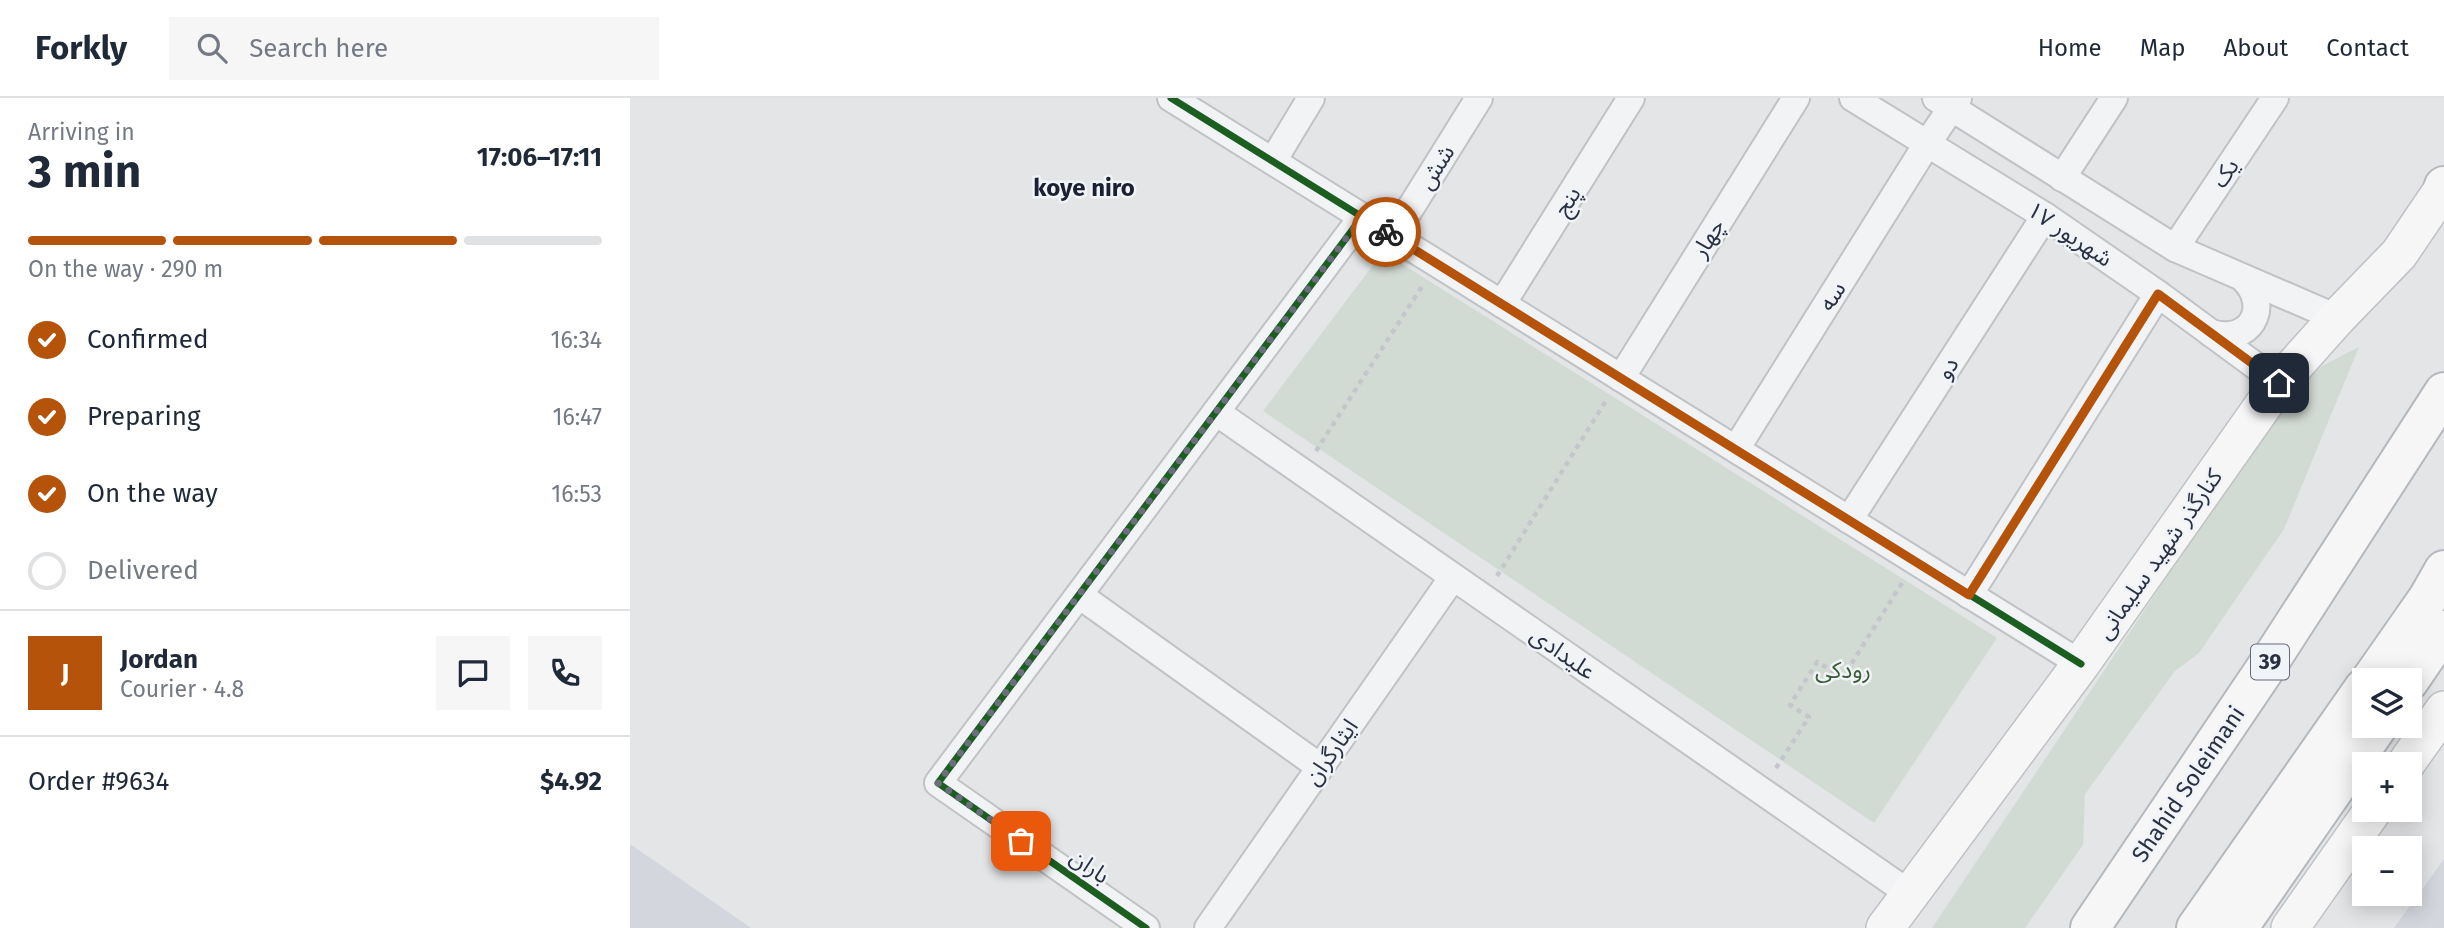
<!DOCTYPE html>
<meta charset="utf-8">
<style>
body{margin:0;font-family:"Fira Sans","Noto Sans Arabic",sans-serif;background:#f6f6f7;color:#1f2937;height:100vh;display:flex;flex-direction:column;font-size:26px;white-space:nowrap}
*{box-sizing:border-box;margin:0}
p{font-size:23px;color:#747a83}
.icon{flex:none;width:38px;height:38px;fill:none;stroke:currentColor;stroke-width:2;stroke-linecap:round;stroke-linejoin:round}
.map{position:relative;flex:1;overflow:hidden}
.sheet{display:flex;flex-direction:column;background:#fff;width:630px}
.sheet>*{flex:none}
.controls{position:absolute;left:1722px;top:570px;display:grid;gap:14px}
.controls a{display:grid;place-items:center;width:70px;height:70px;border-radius:0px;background:#fff;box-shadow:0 4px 18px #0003;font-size:35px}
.pin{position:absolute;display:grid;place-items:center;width:60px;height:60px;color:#fff;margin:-30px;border-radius:14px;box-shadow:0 4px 10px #0006}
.courier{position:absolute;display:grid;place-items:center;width:70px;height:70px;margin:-35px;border:5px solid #b45309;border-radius:50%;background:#fff;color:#222;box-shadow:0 2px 9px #0007}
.summary em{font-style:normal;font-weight:700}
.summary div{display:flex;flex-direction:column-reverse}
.summary{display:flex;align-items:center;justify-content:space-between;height:119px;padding:0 28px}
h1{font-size:46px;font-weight:700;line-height:52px}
.bar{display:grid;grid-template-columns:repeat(4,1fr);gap:10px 7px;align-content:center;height:84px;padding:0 28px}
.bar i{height:9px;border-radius:5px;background:#e0e1e3}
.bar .selected{background:#b45309}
.bar p{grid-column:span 4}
.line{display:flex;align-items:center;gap:18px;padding:0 28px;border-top:2px solid #e0e1e3}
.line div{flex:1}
.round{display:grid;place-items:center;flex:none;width:74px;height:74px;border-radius:0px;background:#f6f6f7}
ol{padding:0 28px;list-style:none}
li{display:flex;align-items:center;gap:21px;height:77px}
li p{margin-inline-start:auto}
li .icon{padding:7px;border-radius:50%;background:#b45309;color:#fff;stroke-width:4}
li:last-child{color:#747a83}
li i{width:38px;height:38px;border:4px solid #e0e1e3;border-radius:50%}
header{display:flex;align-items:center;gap:42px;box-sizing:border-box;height:98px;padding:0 35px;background:#fff;border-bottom:2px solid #e0e1e3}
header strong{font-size:33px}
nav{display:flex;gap:38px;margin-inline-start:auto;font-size:24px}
.search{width:490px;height:63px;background:#f6f6f7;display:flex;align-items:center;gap:18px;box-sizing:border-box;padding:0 24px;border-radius:0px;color:#747a83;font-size:26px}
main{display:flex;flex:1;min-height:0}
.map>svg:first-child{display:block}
.built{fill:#d3d6dc}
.green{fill:#d2dbd3}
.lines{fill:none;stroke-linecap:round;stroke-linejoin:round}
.minor-casing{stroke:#c0c2c5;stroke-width:30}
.secondary-casing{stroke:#c0c2c5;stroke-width:40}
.trunk-casing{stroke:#b5b8bc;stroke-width:42}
.path{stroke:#c5c6cb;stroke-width:4.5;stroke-dasharray:5 5;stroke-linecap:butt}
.minor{stroke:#f2f3f5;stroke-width:26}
.secondary{stroke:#f6f6f7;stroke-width:37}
.trunk{stroke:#f6f6f7;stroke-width:38}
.cycleway-casing{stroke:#f0f3f7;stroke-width:11}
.cycleway{stroke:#1b5e20;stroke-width:7}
.done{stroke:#6a6f7b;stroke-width:7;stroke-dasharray:0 12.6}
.route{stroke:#b45309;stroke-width:9}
.labels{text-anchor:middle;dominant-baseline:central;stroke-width:5;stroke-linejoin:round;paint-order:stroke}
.shield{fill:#f0f3f7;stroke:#656a78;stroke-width:2}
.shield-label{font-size:21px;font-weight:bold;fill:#293041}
.street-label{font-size:23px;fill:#293041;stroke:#f0f3f7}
.park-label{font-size:23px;fill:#3b5d36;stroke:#f0f3f7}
.neighbourhood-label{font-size:24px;font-weight:bold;fill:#1b2132;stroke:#f0f3f7}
</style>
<header>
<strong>Forkly</strong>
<div class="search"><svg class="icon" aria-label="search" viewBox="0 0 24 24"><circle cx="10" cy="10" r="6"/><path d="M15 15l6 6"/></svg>Search here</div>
<nav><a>Home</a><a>Map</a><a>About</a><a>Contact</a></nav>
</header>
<main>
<section class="sheet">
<div class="summary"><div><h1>3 min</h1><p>Arriving in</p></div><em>17:06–17:11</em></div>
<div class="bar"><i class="selected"></i><i class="selected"></i><i class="selected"></i><i></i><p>On the way · 290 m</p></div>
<ol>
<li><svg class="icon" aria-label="check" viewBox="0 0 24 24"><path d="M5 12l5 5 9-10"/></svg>Confirmed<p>16:34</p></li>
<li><svg class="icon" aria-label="check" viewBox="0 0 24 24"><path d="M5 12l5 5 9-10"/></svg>Preparing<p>16:47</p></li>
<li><svg class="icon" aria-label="check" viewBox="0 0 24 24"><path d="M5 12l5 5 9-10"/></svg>On the way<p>16:53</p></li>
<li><i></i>Delivered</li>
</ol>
<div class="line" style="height:126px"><b class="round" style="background:#b45309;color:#fff">J</b><div><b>Jordan</b><p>Courier · 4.8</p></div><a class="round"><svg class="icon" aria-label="chat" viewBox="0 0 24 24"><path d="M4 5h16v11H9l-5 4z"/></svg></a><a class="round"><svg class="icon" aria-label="phone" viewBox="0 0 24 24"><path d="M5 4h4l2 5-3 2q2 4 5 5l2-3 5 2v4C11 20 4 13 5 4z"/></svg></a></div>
<div class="line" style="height:91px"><div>Order #9634</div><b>$4.92</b></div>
</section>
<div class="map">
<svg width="1814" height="830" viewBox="0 0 1814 830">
<rect width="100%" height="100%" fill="#e3e5e7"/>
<g class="built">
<path d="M0,746L121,830H0Z"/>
<path d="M1814,761V830H1764Z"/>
</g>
<g class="green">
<path d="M753,154L1367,540L1244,725L633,313Z"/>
<path d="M1729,249L1654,431L1569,555L1545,573L1455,696L1453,747L1395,830H1302L1657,299L1692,268Z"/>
</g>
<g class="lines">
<defs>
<g id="minor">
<path d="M541,0L1451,566"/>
<path d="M1223,0L1415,118L1528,196L1649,285"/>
<path d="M1306,0L1545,150L1707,220"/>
<path d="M643,63L681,0"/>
<path d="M1432,80L1484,0"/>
<path d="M763,138L849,0"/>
<path d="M1545,150L1645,0"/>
<path d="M872,206L1001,0"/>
<path d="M1581,235C1619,247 1642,210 1614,181"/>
<path d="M991,280L1166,0"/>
<path d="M586,314L1280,796"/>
<path d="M1106,351L1297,46L1328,0"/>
<path d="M1219,422L1415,118"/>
<path d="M449,497L690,669"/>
<path d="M1339,497L1528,196"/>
<path d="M516,830L308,685L732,119"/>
<path d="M578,830L823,479"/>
</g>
<g id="secondary">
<path d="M1775,667L1814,612"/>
<path d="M1255,830L1451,566L1649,285L1707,220L1769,156L1813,91"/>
<path d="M1660,830L1743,712"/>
</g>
<g id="trunk">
<path d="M1813,91L1814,88"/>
<path d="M1740,583L1798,500L1814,472"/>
<path d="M1779,583L1814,532"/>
<path d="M1460,830L1633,574L1814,294"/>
<path d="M1566,830L1734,590"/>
<path d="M1608,830L1748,628"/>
</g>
</defs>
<use href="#minor" class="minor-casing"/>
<use href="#secondary" class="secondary-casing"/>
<use href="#trunk" class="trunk-casing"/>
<g class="path">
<path d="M686,353L793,187"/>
<path d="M867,478L977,301"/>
<path d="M1146,670L1179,619L1160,607L1187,564L1213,579L1272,485"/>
</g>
<use href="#minor" class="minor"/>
<use href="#secondary" class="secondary"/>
<use href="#trunk" class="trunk"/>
<defs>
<g id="cycleway">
<path d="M541,0L1451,566"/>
<path d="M516,830L308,685L732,119"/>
</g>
</defs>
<use href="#cycleway" class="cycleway-casing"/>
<use href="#cycleway" class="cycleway"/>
</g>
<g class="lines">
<path class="done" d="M391,743L308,685L732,119L756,134"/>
<path class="route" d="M756,134L1339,497L1528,196L1649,285"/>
</g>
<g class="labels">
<rect class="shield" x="1621" y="546.5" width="38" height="35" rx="5"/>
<g class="shield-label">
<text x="1640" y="564">39</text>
</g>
<g class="street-label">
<text transform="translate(806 69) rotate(-58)">شش</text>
<text transform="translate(1595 75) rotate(-56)">یک</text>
<text transform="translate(937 103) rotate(-58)">پنج</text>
<text transform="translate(1440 136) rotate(34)">۱۷ شهریور</text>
<text transform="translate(1078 140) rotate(-58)">چهار</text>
<text transform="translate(1202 198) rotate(-58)">سه</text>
<text transform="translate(1317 270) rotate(-57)">دو</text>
<text transform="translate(1529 456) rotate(-55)">کنارگذر شهید سلیمانی</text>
<text transform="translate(933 555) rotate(35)">علیدادی</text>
<text transform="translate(701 654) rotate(-55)">ایثارگران</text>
<text transform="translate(1558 686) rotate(-56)">Shahid Soleimani</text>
<text transform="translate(460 768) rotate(35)">باران</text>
</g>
<g class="park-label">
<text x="1213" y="572">رودکی</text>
</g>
<g class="neighbourhood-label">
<text x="454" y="90">koye niro</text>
</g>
</g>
</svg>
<div class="controls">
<a><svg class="icon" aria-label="layers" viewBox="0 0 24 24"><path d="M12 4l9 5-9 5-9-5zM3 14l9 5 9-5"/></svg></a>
<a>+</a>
<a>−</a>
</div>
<div class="pin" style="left:391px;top:743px;background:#ea580c"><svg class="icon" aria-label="bag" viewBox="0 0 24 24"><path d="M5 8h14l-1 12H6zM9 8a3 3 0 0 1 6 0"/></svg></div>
<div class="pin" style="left:1649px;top:285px;background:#1f2937"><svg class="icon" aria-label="home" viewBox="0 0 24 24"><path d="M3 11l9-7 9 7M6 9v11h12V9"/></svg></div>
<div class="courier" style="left:756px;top:134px"><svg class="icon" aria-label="bike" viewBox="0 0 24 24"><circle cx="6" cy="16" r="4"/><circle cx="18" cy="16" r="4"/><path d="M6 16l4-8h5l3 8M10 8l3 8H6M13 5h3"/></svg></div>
</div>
</main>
